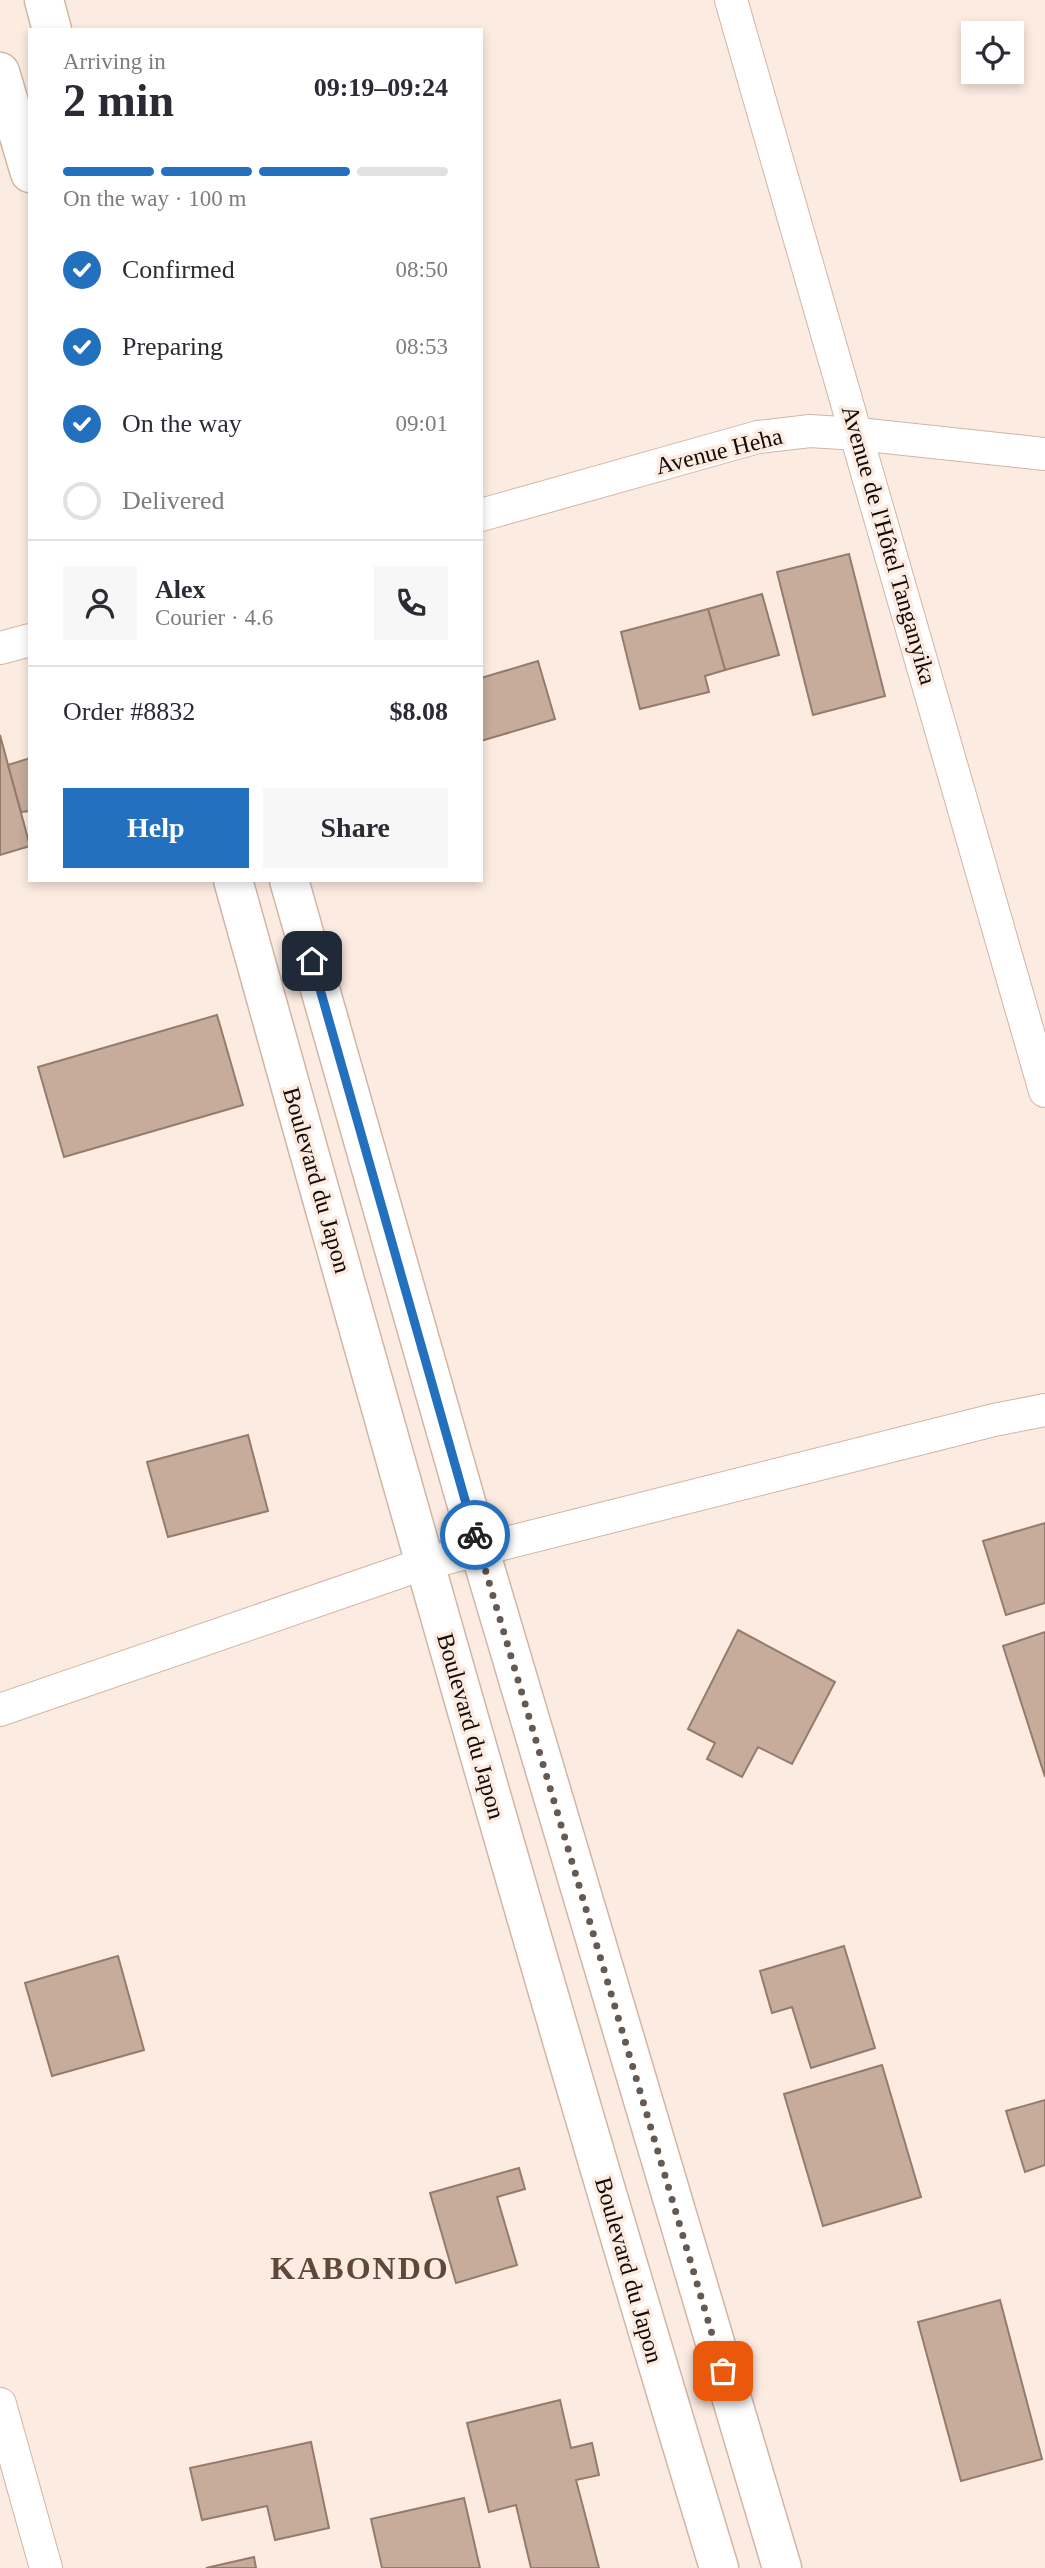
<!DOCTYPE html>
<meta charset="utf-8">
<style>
body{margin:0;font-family:Georgia,serif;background:#f7f7f7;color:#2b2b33;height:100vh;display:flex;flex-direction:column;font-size:26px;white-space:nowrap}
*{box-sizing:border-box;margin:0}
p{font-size:23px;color:#7c7c81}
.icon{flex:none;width:38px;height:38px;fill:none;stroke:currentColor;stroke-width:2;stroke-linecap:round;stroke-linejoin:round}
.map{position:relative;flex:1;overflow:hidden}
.sheet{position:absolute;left:28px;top:28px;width:455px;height:854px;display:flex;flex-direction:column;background:#fff;border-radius:0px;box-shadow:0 4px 10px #0003}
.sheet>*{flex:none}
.fabs{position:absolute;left:961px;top:21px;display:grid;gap:14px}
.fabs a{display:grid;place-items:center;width:63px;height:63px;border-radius:0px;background:#fff;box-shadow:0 4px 10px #0003;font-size:35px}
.pin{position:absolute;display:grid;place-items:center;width:60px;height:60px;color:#fff;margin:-30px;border-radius:14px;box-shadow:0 4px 10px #0006}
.courier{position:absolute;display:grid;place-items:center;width:70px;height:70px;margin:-35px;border:5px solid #2370bf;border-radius:50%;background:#fff;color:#222;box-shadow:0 2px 9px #0007}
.headline em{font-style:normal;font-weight:700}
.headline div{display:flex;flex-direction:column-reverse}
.headline{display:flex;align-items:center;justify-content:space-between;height:119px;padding:0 35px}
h1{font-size:46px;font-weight:700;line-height:52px}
.bar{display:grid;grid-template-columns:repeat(4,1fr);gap:10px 7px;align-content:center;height:84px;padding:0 35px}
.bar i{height:9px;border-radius:5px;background:#e1e1e2}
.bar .current{background:#2370bf}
.bar p{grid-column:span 4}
.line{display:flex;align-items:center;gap:18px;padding:0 35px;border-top:2px solid #e1e1e2}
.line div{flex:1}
.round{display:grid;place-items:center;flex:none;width:74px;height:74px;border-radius:0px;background:#f7f7f7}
ol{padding:0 35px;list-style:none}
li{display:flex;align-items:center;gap:21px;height:77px}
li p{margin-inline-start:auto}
li .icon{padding:7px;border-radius:50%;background:#2370bf;color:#fff;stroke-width:4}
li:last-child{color:#7c7c81}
li i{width:38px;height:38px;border:4px solid #e1e1e2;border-radius:50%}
.action{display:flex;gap:14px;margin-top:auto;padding:14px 35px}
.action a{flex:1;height:80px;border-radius:0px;background:#2370bf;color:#fff;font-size:28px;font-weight:700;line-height:80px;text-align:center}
.action a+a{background:#f7f7f7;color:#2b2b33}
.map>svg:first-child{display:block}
.building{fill:#c7ac9c;stroke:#957b6c;stroke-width:2}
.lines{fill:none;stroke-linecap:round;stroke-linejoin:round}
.street-casing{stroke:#d1b6a5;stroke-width:34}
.secondary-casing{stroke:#d1b6a5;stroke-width:41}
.street{stroke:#fff;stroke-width:32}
.secondary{stroke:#fff;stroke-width:38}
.done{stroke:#655952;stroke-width:7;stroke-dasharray:0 12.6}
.route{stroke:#2370bf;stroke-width:9}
.labels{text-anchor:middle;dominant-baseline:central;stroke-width:7;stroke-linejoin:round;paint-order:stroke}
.street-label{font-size:24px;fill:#130a05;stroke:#fcebe1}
.district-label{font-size:32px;font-weight:bold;letter-spacing:2px;fill:#5f4839;stroke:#fcebe1}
</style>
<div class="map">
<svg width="1045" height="2568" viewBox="0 0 1045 2568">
<rect width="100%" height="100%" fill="#fcebe1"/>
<g class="building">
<path d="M849,554L885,696L813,715L777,572Z"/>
<path d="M762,594L779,655L725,670L708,609Z"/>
<path d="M708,609L725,670L705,676L709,692L640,709L621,632Z"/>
<path d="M538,661L555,719L481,741V678Z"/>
<path d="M0,735L30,846L0,855Z"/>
<path d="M30,758V811L21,812L8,765Z"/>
<path d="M217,1015L243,1105L64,1157L38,1067Z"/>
<path d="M248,1435L268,1511L168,1537L147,1462Z"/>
<path d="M1045,1523V1603L1006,1615L983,1541Z"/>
<path d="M738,1630L835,1682L792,1764L758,1747L742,1777L707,1759L715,1743L688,1729Z"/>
<path d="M1045,1632V1777L1003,1646Z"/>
<path d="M844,1946L875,2048L811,2068L792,2007L772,2013L760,1971Z"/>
<path d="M118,1956L144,2050L52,2076L25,1983Z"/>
<path d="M882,2065L921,2197L823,2226L784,2094Z"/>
<path d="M1045,2100V2165L1025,2172L1006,2111Z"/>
<path d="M519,2168L525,2189L497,2197L517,2265L456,2283L430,2193Z"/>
<path d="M1000,2300L1042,2459L961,2481L918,2322Z"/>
<path d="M560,2400L571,2448L592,2443L599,2475L576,2480L599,2568H531L516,2505L489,2512L467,2423Z"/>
<path d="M311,2442L329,2528L275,2540L267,2506L202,2520L190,2468Z"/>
<path d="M464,2498L480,2568H382L371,2519Z"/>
<path d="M254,2557L256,2568H206Z"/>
</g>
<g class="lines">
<defs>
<g id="street">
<path d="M731,0L1045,1091"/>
<path d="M481,515L758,437L810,431L858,434L1045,454"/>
<path d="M0,648L30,640"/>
<path d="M0,1710L423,1564L994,1420L1045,1410"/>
<path d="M0,2404L46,2568"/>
</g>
<g id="secondary">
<path d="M44,0L52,30"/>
<path d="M0,72L30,173"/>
<path d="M233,880C390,1444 549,2008 719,2568"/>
<path d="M289,880L480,1551L782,2568"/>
</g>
</defs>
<use href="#street" class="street-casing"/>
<use href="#secondary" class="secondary-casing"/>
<use href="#street" class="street"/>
<use href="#secondary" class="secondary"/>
</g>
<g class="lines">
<path class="done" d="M475,1535L723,2371"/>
<path class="route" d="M312,961L475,1535"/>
</g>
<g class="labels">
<g class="street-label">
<text transform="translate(719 451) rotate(-14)">Avenue Heha</text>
<text transform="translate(889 545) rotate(74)">Avenue de l'Hôtel Tanganyika</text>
<text transform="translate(317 1180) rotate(74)">Boulevard du Japon</text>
<text transform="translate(471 1726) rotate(74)">Boulevard du Japon</text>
<text transform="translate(629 2270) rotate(74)">Boulevard du Japon</text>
</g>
<g class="district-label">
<text x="360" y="2268">KABONDO</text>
</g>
</g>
</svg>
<div class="fabs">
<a><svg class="icon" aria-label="locate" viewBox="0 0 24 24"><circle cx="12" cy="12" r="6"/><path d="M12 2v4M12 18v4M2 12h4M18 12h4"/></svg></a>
</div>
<div class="pin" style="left:723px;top:2371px;background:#ea580c"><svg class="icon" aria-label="bag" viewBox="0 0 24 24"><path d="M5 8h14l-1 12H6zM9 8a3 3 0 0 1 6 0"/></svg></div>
<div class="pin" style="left:312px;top:961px;background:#1f2937"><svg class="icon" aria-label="home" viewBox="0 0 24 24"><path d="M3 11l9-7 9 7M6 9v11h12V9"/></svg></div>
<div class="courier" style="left:475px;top:1535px"><svg class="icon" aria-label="bike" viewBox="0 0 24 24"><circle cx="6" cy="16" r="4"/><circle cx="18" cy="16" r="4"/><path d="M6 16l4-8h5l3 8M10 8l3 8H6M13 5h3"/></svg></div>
<section class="sheet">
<div class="headline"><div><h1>2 min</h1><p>Arriving in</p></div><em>09:19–09:24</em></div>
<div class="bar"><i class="current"></i><i class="current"></i><i class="current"></i><i></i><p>On the way · 100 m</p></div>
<ol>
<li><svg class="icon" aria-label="check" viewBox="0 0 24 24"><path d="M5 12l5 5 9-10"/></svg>Confirmed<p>08:50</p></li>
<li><svg class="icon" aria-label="check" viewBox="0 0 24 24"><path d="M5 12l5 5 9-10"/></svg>Preparing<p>08:53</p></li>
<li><svg class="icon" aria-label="check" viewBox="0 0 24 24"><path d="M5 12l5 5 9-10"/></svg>On the way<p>09:01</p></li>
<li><i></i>Delivered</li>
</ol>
<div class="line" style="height:126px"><a class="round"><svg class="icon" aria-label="person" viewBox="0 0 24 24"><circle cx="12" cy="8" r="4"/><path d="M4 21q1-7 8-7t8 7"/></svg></a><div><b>Alex</b><p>Courier · 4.6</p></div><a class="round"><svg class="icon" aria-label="phone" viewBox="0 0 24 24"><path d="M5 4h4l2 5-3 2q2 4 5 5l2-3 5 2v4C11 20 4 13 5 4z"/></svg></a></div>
<div class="line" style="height:91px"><div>Order #8832</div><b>$8.08</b></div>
<div class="action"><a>Help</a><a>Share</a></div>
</section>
</div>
